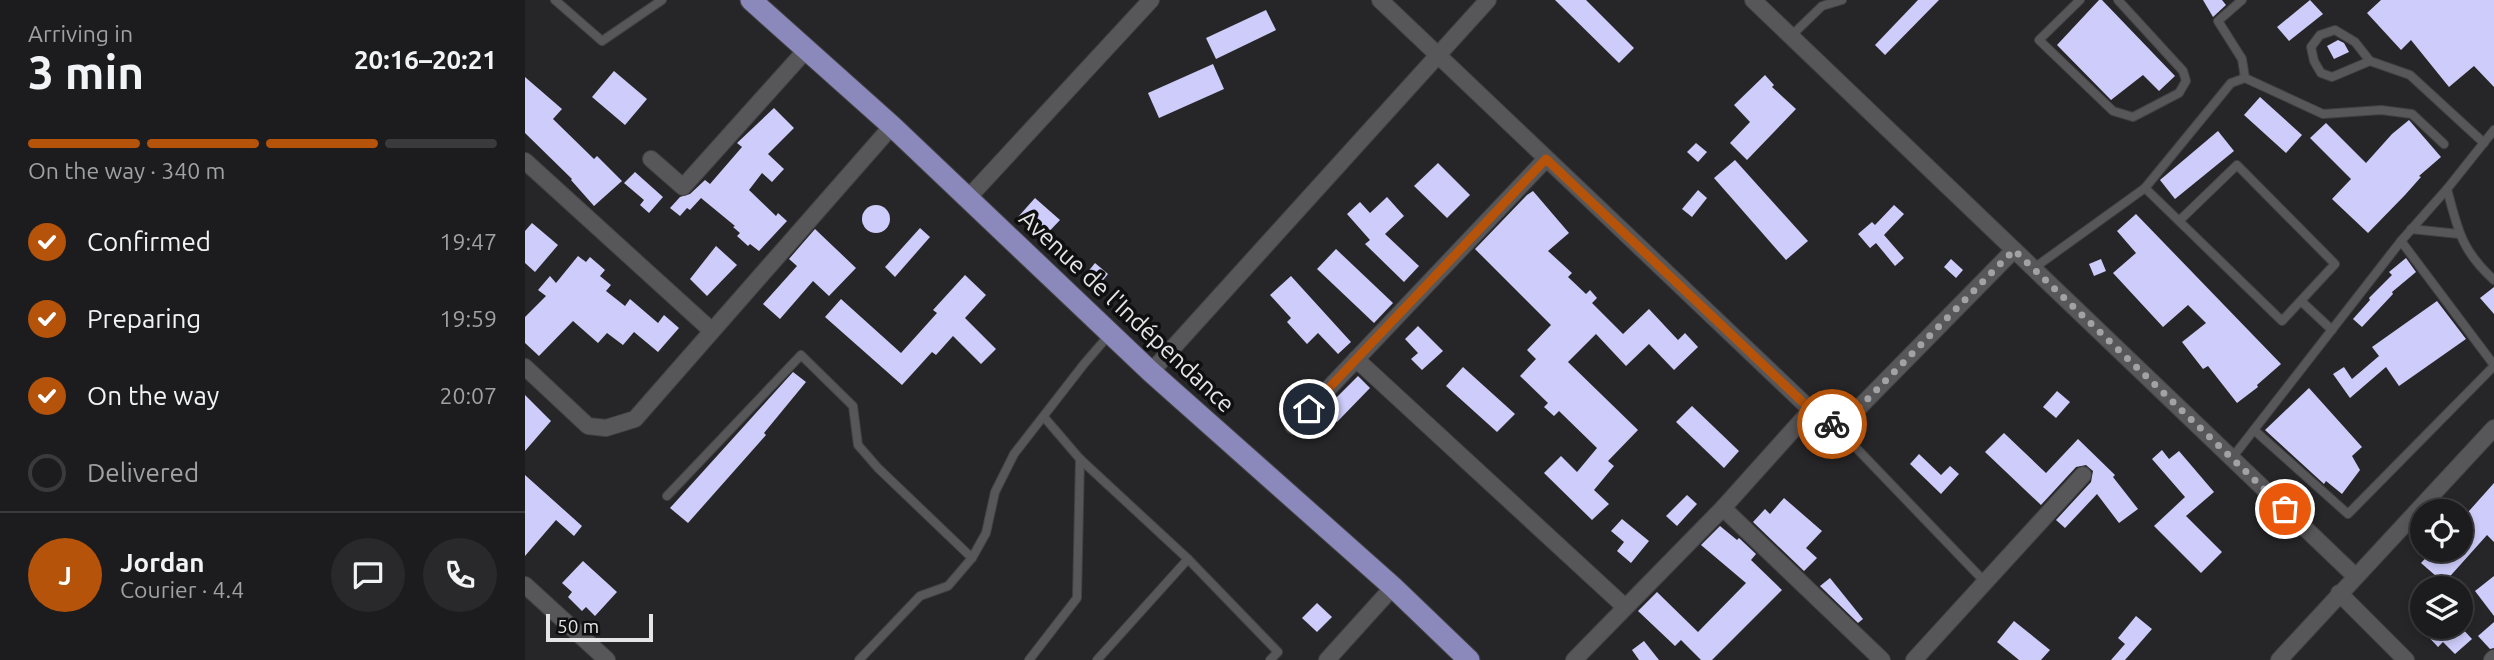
<!DOCTYPE html>
<meta charset="utf-8">
<style>
body{margin:0;font-family:Ubuntu,sans-serif;background:#29292b;color:#f1f3f6;height:100vh;display:flex;flex-direction:column;font-size:26px;white-space:nowrap}
*{box-sizing:border-box;margin:0}
p{font-size:23px;color:#a0a1a4}
.icon{flex:none;width:38px;height:38px;fill:none;stroke:currentColor;stroke-width:2;stroke-linecap:round;stroke-linejoin:round}
.map{position:relative;flex:1;overflow:hidden}
.side{display:flex;flex-direction:column;background:#1c1c1e;width:525px}
.side>*{flex:none}
.controls{position:absolute;left:1885px;top:499px;display:grid;gap:14px}
.controls a{display:grid;place-items:center;width:63px;height:63px;border-radius:50%;background:#1c1c1e;box-shadow:0 4px 10px #0003,0 0 0 2px #3a3a3c;font-size:35px}
.scale{position:absolute;left:21px;bottom:18px;width:107px;box-sizing:border-box;padding-left:7px;border:4px solid #e5e5e7;border-top:0;font-size:19px;line-height:24px;white-space:nowrap;color:#e5e5e7;-webkit-text-stroke:5px #0f0f10;paint-order:stroke}
.pin{position:absolute;display:grid;place-items:center;width:60px;height:60px;color:#fff;margin:-30px;border:4px solid #fff;border-radius:50%;box-shadow:0 2px 7px #0007}
.courier{position:absolute;display:grid;place-items:center;width:70px;height:70px;margin:-35px;border:5px solid #b45309;border-radius:50%;background:#fff;color:#222;box-shadow:0 2px 9px #0007}
.headline em{font-style:normal;font-weight:600}
.headline div{display:flex;flex-direction:column-reverse}
.headline{display:flex;align-items:center;justify-content:space-between;height:119px;padding:0 28px}
h1{font-size:46px;font-weight:600;line-height:52px}
.bar{display:grid;grid-template-columns:repeat(4,1fr);gap:10px 7px;align-content:center;height:84px;padding:0 28px}
.bar i{height:9px;border-radius:5px;background:#3a3a3c}
.bar .active{background:#b45309}
.bar p{grid-column:span 4}
.line{display:flex;align-items:center;gap:18px;padding:0 28px;border-top:2px solid #3a3a3c}
.line div{flex:1}
.round{display:grid;place-items:center;flex:none;width:74px;height:74px;border-radius:37px;background:#29292b}
ol{padding:0 28px;list-style:none}
li{display:flex;align-items:center;gap:21px;height:77px}
li p{margin-inline-start:auto}
li .icon{padding:7px;border-radius:50%;background:#b45309;color:#fff;stroke-width:4}
li:last-child{color:#a0a1a4}
li i{width:38px;height:38px;border:4px solid #3a3a3c;border-radius:50%}
main{display:flex;flex:1;min-height:0}
.map>svg:first-child{display:block}
.building{fill:#cdccfa}
.lines{fill:none;stroke-linecap:round;stroke-linejoin:round}
.lane-casing{stroke:#424244;stroke-width:10}
.street-casing{stroke:#424244;stroke-width:18}
.primary-casing{stroke:#424244;stroke-width:23}
.lane{stroke:#57575a;stroke-width:8}
.street{stroke:#57575a;stroke-width:16}
.primary{stroke:#8b88bb;stroke-width:21}
.done{stroke:#a2a2a4;stroke-width:7;stroke-dasharray:0 12.6}
.route{stroke:#b45309;stroke-width:9}
.labels{text-anchor:middle;dominant-baseline:central;stroke-width:7;stroke-linejoin:round;paint-order:stroke}
.street-label{font-size:24px;fill:#e5e5e7;stroke:#0f0f10}
</style>
<main>
<section class="side">
<div class="headline"><div><h1>3 min</h1><p>Arriving in</p></div><em>20:16–20:21</em></div>
<div class="bar"><i class="active"></i><i class="active"></i><i class="active"></i><i></i><p>On the way · 340 m</p></div>
<ol>
<li><svg class="icon" aria-label="check" viewBox="0 0 24 24"><path d="M5 12l5 5 9-10"/></svg>Confirmed<p>19:47</p></li>
<li><svg class="icon" aria-label="check" viewBox="0 0 24 24"><path d="M5 12l5 5 9-10"/></svg>Preparing<p>19:59</p></li>
<li><svg class="icon" aria-label="check" viewBox="0 0 24 24"><path d="M5 12l5 5 9-10"/></svg>On the way<p>20:07</p></li>
<li><i></i>Delivered</li>
</ol>
<div class="line" style="height:126px"><b class="round" style="background:#b45309;color:#fff">J</b><div><b>Jordan</b><p>Courier · 4.4</p></div><a class="round"><svg class="icon" aria-label="chat" viewBox="0 0 24 24"><path d="M4 5h16v11H9l-5 4z"/></svg></a><a class="round"><svg class="icon" aria-label="phone" viewBox="0 0 24 24"><path d="M5 4h4l2 5-3 2q2 4 5 5l2-3 5 2v4C11 20 4 13 5 4z"/></svg></a></div>
</section>
<div class="map">
<svg width="1969" height="660" viewBox="0 0 1969 660">
<rect width="100%" height="100%" fill="#262628"/>
<g class="building">
<path d="M1030,0H1061L1109,48L1094,63Z"/>
<path d="M1393,0H1414L1360,55L1350,45Z"/>
<path d="M1574,0H1577L1650,76L1634,91L1618,75L1586,100L1532,45Z"/>
<path d="M1678,0H1697L1701,5L1688,17Z"/>
<path d="M1785,0L1798,14L1764,41L1752,27Z"/>
<path d="M1856,0H1969V87L1949,66L1924,87L1886,40L1876,50L1842,13Z"/>
<path d="M741,10L751,30L691,59L681,38Z"/>
<path d="M1813,40L1819,43L1824,52L1809,59L1802,46Z"/>
<path d="M688,64L699,89L634,118L623,93Z"/>
<path d="M89,71L122,99L100,125L67,97Z"/>
<path d="M1240,75L1249,85L1247,87L1271,109L1222,160L1205,143L1225,122L1209,105Z"/>
<path d="M0,77L37,109L28,119L69,159L72,156L97,181L69,206L46,180L47,179L0,133Z"/>
<path d="M1735,97L1777,135L1761,153L1719,115Z"/>
<path d="M249,108L269,128L243,154L259,169L247,182L237,173L224,190L251,216L253,213L262,221L234,251L225,244L223,246L212,236L215,233L208,227L210,226L176,198L165,210L162,208L155,216L145,208L155,197L165,194L180,180L185,184L217,147L212,143Z"/>
<path d="M1884,120L1916,157L1894,176L1896,177L1880,195L1843,233L1807,199L1826,179L1785,138L1801,123L1841,163L1867,134Z"/>
<path d="M1693,131L1709,151L1650,199L1635,180Z"/>
<path d="M1171,143L1182,152L1173,162L1162,152Z"/>
<path d="M1210,160L1283,241L1261,260L1189,178Z"/>
<path d="M913,163L945,195L922,218L889,186Z"/>
<path d="M110,172L138,197L124,213L115,205L119,200L99,183Z"/>
<path d="M1173,190L1182,198L1167,217L1157,209Z"/>
<path d="M1008,191L1044,233L1023,251L1047,273L1043,277L1061,294L1065,290L1072,298L1067,303L1098,334L1124,309L1153,340L1160,333L1173,347L1149,370L1124,344L1101,366L1071,334L1043,362L1113,430L1083,461L1089,466L1069,490L1084,504L1067,520L1019,473L1036,456L1052,472L1072,448L1034,411L1029,416L1019,407L1023,403L995,376L1011,359L1002,350L1026,325L950,249L1002,195Z"/>
<path d="M862,197L879,216L860,234L894,266L879,282L840,244L845,240L822,214L835,202L845,213Z"/>
<path d="M510,198L535,220L518,238L493,217Z"/>
<circle cx="351" cy="219" r="14"/>
<path d="M1369,205L1379,214L1359,235L1379,258L1370,266L1351,243L1345,248L1333,234L1347,222L1350,225Z"/>
<path d="M1611,214L1756,364L1732,385L1733,387L1712,403L1683,366L1678,369L1657,342L1681,323L1663,305L1638,327L1588,273L1611,253L1592,231Z"/>
<path d="M7,223L33,245L10,272L0,263V231Z"/>
<path d="M395,228L405,237L370,277L360,267Z"/>
<path d="M290,229L331,268L304,296L288,281L255,319L238,304L272,266L264,259Z"/>
<path d="M191,246L212,265L182,296L165,279Z"/>
<path d="M811,249L868,303L849,323L792,269Z"/>
<path d="M53,256L61,262L65,257L80,270L75,276L86,285L81,291L100,306L105,299L133,323L139,315L154,328L133,352L109,332L98,345L82,333L73,343L48,321L14,356L0,343V317L21,296L13,290L25,276L31,283Z"/>
<path d="M1881,258L1891,272L1867,292L1868,294L1837,327L1828,319L1845,300L1844,298L1867,275L1864,272Z"/>
<path d="M1426,259L1438,270L1431,278L1419,267Z"/>
<path d="M1576,259L1581,271L1569,276L1564,264Z"/>
<path d="M570,263L583,274L575,284L562,273Z"/>
<path d="M440,275L461,295L440,318L471,349L456,364L428,336L411,355L407,352L377,385L300,317L316,299L376,353L412,313L408,310Z"/>
<path d="M766,276L826,342L813,354L793,333L782,344L762,322L766,318L745,295Z"/>
<path d="M1969,287V314L1955,298Z"/>
<path d="M1912,301L1941,339L1874,386L1861,367L1825,398L1808,374L1819,367L1827,379L1854,356L1847,347Z"/>
<path d="M893,326L918,351L897,370L886,359L893,353L880,339Z"/>
<path d="M938,367L990,414L972,432L921,386Z"/>
<path d="M268,372L281,382L239,433L241,435L163,523L145,508Z"/>
<path d="M833,376L845,388L812,422L799,410Z"/>
<path d="M1784,388L1837,447L1827,456L1835,470L1817,494L1801,481L1799,484L1740,430Z"/>
<path d="M1532,391L1545,402L1531,418L1518,407Z"/>
<path d="M0,395L26,421L0,451Z"/>
<path d="M1167,406L1214,451L1199,468L1151,422Z"/>
<path d="M1479,433L1521,473L1553,439L1590,475L1588,477L1613,509L1594,523L1572,494L1540,528L1531,520L1566,482L1568,471L1561,465L1551,467L1516,505L1460,452Z"/>
<path d="M1637,450L1644,459L1654,451L1689,492L1661,516L1697,552L1676,573L1629,526L1660,497L1627,459Z"/>
<path d="M1394,454L1416,475L1425,466L1434,474L1416,494L1385,464Z"/>
<path d="M0,475L57,526L49,536L31,520L0,556Z"/>
<path d="M1969,483V542L1962,535L1919,583L1896,563L1908,550H1936V520Z"/>
<path d="M1162,495L1172,504L1152,526L1141,516Z"/>
<path d="M1259,498L1297,531L1281,548L1292,558L1279,571L1228,522L1240,509L1245,514Z"/>
<path d="M1097,519L1124,541L1106,563L1092,551L1099,542L1086,531Z"/>
<path d="M1195,526L1212,540L1214,538L1231,554L1226,560L1257,590L1187,660H1176L1156,640L1150,646L1113,611L1132,592L1173,632L1221,583L1176,545Z"/>
<path d="M58,561L92,592L70,616L61,607L57,611L43,597L47,592L37,583Z"/>
<path d="M1969,576V616L1950,591Z"/>
<path d="M1305,578L1338,619L1333,623L1295,586Z"/>
<path d="M792,603L807,617L792,632L777,618Z"/>
<path d="M1611,616L1627,629L1600,660H1586L1600,644L1593,638Z"/>
<path d="M1489,621L1525,650L1516,660H1494L1472,642Z"/>
<path d="M1969,622V648L1965,649L1953,636Z"/>
<path d="M1905,626H1935L1947,639L1930,654L1918,642L1913,647L1899,632Z"/>
<path d="M1119,641L1134,660H1114L1107,650Z"/>
</g>
<g class="lines">
<defs>
<g id="lane">
<path d="M30,0L77,41L137,0"/>
<path d="M1555,0L1514,40L1588,111L1608,117L1654,93L1661,81L1658,71L1593,0"/>
<path d="M1717,0L1693,21L1717,59L1720,78"/>
<path d="M1265,37L1297,6L1317,0"/>
<path d="M1845,61L1807,77L1796,73L1789,61L1786,47L1795,35L1810,30L1830,42L1845,61L1885,75L1959,143"/>
<path d="M1620,188L1757,321L1810,264L1712,165L1654,221"/>
<path d="M1922,189C1933,230 1936,250 1969,280"/>
<path d="M1886,229L1934,234"/>
<path d="M1876,241L1969,365"/>
<path d="M1509,268L1620,188L1706,83L1720,78L1798,114L1856,110L1887,114L1919,144"/>
<path d="M1776,301L1807,330"/>
<path d="M519,417L555,459L663,559L753,652L745,660"/>
<path d="M1313,429L1459,581"/>
<path d="M1729,430L1823,514L1969,366"/>
<path d="M1707,458L1876,241L1922,189L1969,130"/>
<path d="M142,496L276,355L328,406L333,445L353,468L447,558"/>
<path d="M334,660L395,596L423,586L447,558L461,533L470,492L489,454L559,364L584,335"/>
<path d="M504,660L552,598L555,459"/>
<path d="M572,660L663,559"/>
</g>
<g id="street">
<path d="M855,0L1286,410L1313,429L1489,250"/>
<path d="M1228,0L1830,576"/>
<path d="M126,159L158,187L281,50"/>
<path d="M0,161L187,331"/>
<path d="M443,198L626,0"/>
<path d="M831,359L1100,607"/>
<path d="M0,367L63,426L81,428L110,419L367,126"/>
<path d="M626,372L963,0"/>
<path d="M768,426L1021,159"/>
<path d="M1198,508L1357,660"/>
<path d="M0,585L82,660"/>
<path d="M1814,593L1881,660"/>
<path d="M802,660L868,587"/>
<path d="M1049,660L1198,508L1286,410"/>
<path d="M1389,660L1558,475"/>
<path d="M1754,660L1969,428"/>
<path d="M1967,660L1969,658"/>
</g>
<path id="primary" d="M226,0L367,126L626,372L868,587L944,660"/>
</defs>
<use href="#lane" class="lane-casing"/>
<use href="#street" class="street-casing"/>
<use href="#primary" class="primary-casing"/>
<use href="#lane" class="lane"/>
<use href="#street" class="street"/>
<use href="#primary" class="primary"/>
</g>
<g class="lines">
<path class="done" d="M1307,424L1313,429L1489,250L1760,509"/>
<path class="route" d="M784,409L1021,159L1286,410L1307,424"/>
</g>
<g class="labels">
<g class="street-label">
<text transform="translate(602 311) rotate(43)">Avenue de l'Indépendance</text>
</g>
</g>
</svg>
<div class="controls">
<a><svg class="icon" aria-label="locate" viewBox="0 0 24 24"><circle cx="12" cy="12" r="6"/><path d="M12 2v4M12 18v4M2 12h4M18 12h4"/></svg></a>
<a><svg class="icon" aria-label="layers" viewBox="0 0 24 24"><path d="M12 4l9 5-9 5-9-5zM3 14l9 5 9-5"/></svg></a>
</div>
<div class="scale">50 m</div>
<div class="pin" style="left:1760px;top:509px;background:#ea580c"><svg class="icon" aria-label="bag" viewBox="0 0 24 24"><path d="M5 8h14l-1 12H6zM9 8a3 3 0 0 1 6 0"/></svg></div>
<div class="pin" style="left:784px;top:409px;background:#1f2937"><svg class="icon" aria-label="home" viewBox="0 0 24 24"><path d="M3 11l9-7 9 7M6 9v11h12V9"/></svg></div>
<div class="courier" style="left:1307px;top:424px"><svg class="icon" aria-label="bike" viewBox="0 0 24 24"><circle cx="6" cy="16" r="4"/><circle cx="18" cy="16" r="4"/><path d="M6 16l4-8h5l3 8M10 8l3 8H6M13 5h3"/></svg></div>
</div>
</main>
